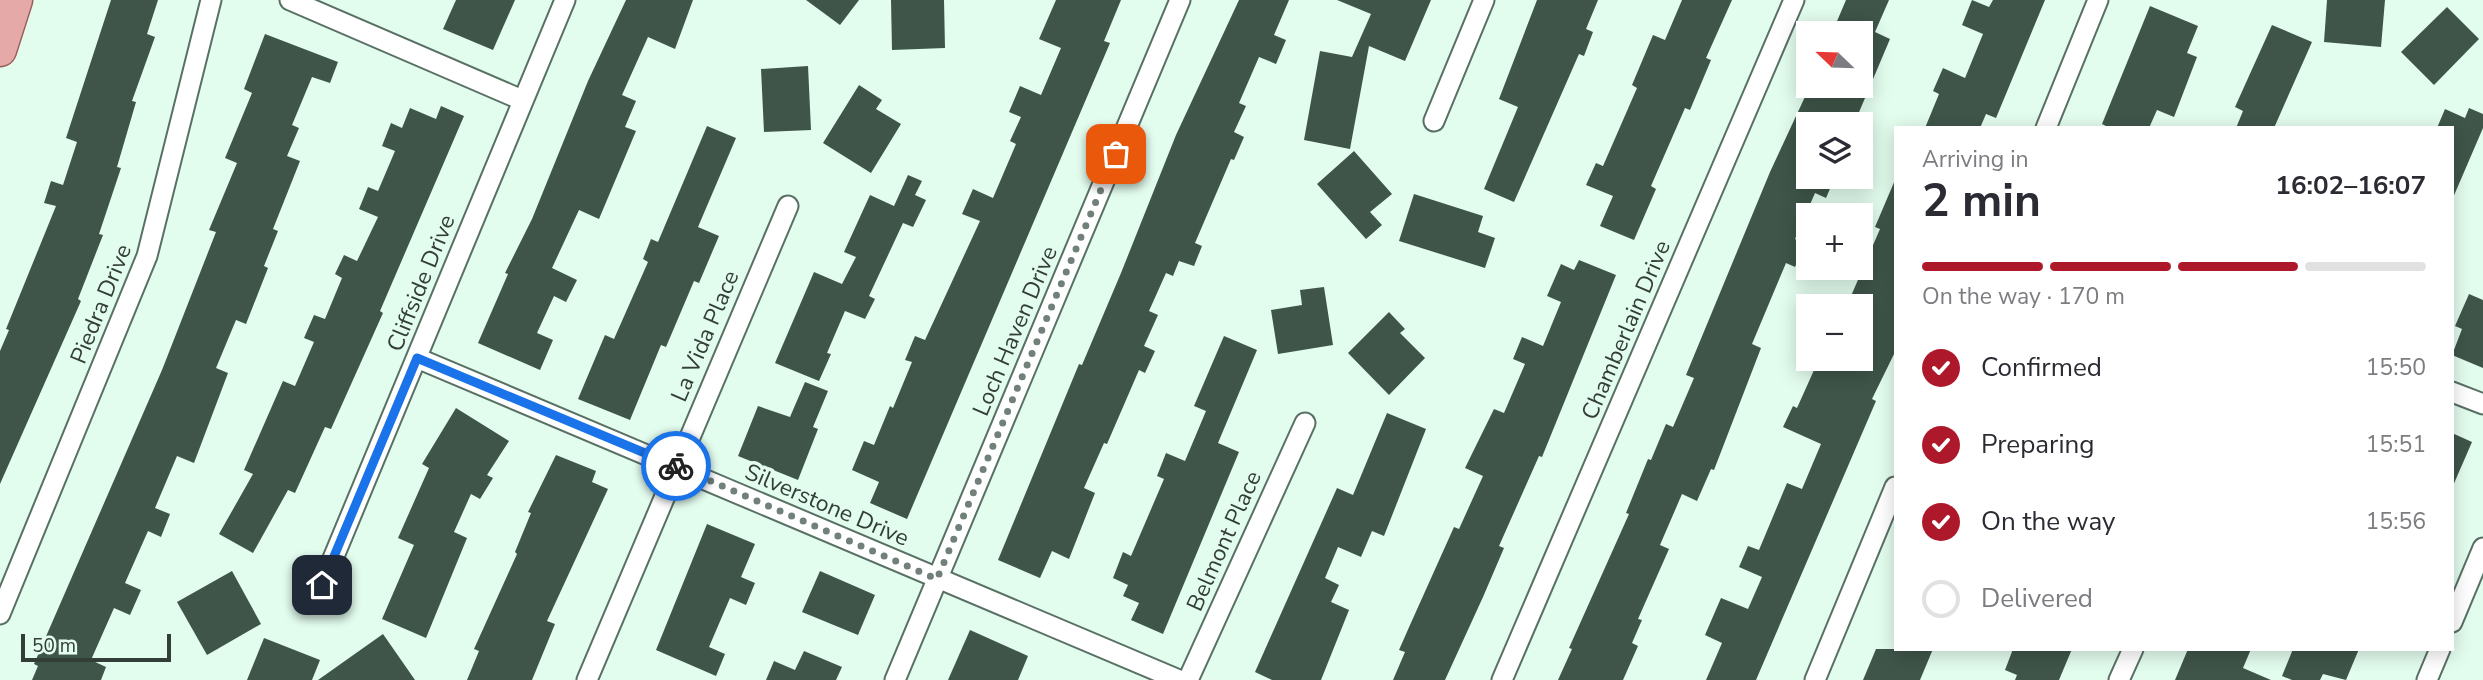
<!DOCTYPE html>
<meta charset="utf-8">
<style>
body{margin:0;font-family:"Nunito Sans",sans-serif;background:#f7f7f7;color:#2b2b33;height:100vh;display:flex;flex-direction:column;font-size:26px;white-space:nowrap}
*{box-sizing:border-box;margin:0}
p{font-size:23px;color:#7c7c81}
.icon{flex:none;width:38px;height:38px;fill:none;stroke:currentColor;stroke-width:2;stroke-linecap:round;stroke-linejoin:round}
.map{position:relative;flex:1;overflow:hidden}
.drawer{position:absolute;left:1894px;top:126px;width:560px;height:525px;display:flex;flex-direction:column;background:#fff;border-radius:0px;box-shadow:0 4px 18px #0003}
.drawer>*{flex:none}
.needle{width:46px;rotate:293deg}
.controls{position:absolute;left:1796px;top:21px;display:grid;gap:14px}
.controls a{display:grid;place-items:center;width:77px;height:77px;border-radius:0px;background:#fff;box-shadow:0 4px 18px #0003;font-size:35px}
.scale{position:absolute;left:21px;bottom:18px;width:150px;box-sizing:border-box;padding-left:7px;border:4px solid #343e39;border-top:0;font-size:19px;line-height:24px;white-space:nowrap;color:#343e39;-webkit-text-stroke:5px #e2fcee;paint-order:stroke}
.pin{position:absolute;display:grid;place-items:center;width:60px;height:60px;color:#fff;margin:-30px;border-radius:14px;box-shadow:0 4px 10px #0006}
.courier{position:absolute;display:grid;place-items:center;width:70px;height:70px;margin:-35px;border:5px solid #1a73e8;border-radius:50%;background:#fff;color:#222;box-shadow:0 2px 9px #0007}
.summary em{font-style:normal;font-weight:700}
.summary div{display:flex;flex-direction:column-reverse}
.summary{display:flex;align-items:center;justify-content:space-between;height:119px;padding:0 28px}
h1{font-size:46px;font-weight:700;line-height:52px}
.bar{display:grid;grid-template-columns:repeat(4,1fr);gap:10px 7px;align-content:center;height:84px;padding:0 28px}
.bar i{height:9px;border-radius:5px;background:#e1e1e2}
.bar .current{background:#ad192a}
.bar p{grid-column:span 4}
ol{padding:0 28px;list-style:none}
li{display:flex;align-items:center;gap:21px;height:77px}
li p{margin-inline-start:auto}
li .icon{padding:7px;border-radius:50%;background:#ad192a;color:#fff;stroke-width:4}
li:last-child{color:#7c7c81}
li i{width:38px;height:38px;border:4px solid #e1e1e2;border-radius:50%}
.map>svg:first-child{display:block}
.building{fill:#3f554a}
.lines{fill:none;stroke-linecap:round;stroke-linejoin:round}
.minor-casing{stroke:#597065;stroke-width:23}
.primary-casing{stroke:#9b5e5b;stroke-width:35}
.minor{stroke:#fff;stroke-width:19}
.primary{stroke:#e5a9a7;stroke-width:32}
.done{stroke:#718078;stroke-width:7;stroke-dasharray:0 12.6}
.route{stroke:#1a73e8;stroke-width:9}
.labels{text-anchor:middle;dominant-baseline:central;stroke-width:7;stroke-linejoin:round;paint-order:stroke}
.street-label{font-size:23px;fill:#343e39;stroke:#e2fcee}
</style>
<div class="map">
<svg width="2483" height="680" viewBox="0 0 2483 680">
<rect width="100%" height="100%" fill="#e2fcee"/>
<g class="building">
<path d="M111,0H158L147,34L155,37L132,101L136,102L117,167L121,168L99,234L103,235L78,299L81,301L0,484V351L9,330L6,329L56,206L44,203L51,181L63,185L77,142L66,138Z"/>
<path d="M456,0H515L493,50L443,29Z"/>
<path d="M626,0H693L675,49L648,37L622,95L636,101L625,127L636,131L599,219L579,210L552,268L577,280L566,302L554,296L537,333L553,340L540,370L478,343L508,274L505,273L532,219L588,81Z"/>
<path d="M806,0H859L840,25Z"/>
<path d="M891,0H944L945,48L892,50Z"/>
<path d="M1056,0H1121L1104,41L1110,43L907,519L870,503L879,482L852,470L864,441L874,445L890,406L893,408L912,362L905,360L915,336L925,340L980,221L962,214L973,189L993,198L1016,144L1010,141L1021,117L1009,112L1020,86L1041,95L1061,48L1039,39Z"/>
<path d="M1239,0H1289L1274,35L1286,40L1276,64L1259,57L1239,103L1246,106L1234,132L1244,137L1234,160L1231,159L1195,243L1202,246L1194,266L1179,261L1173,276L1166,273L1149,311L1158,315L1144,346L1155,351L1145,373L1139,370L1107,444L1104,443L1084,488L1095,493L1069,559L1052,551L1040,578L998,560L1079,364L1082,365L1121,273L1176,135Z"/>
<path d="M1337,0H1431L1405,61L1369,46L1350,149L1304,140L1320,51L1352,57L1371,14Z"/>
<path d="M1537,0H1598L1586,29L1593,32L1584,56L1579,54L1514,202L1484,189L1518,107L1499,99Z"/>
<path d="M1682,0H1732L1706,58L1711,60L1690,110L1685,108L1651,186L1656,189L1634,240L1600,226L1613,196L1586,185L1596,163L1603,166L1637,88L1632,85L1653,35L1665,40Z"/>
<path d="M1846,0H1889L1875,32L1890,39L1854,124H1808V177H1835L1826,198L1815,193L1795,239L1805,244L1795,267L1786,263L1752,344L1761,348L1714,470L1711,469L1697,501L1682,494L1660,545L1669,549L1638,619L1642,620L1632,643L1638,646L1623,680H1558L1572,649L1569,648L1629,514L1626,513L1648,459L1651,460L1666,424L1673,427L1694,378L1686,375L1770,172L1810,86H1860V33H1832Z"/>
<path d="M1972,0L1989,7L1993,0H2045L1996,118L1986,114L1980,128H1925L1939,94L1933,91L1943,68L1965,78L1983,34L1962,25Z"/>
<path d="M2327,0H2385L2381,47L2324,42Z"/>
<path d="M2150,6L2198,26L2187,53L2197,57L2174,117L2157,110L2149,128H2110L2102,124Z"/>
<path d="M2447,7L2479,39L2434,85L2401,52Z"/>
<path d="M2272,25L2312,42L2274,128H2236L2243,111L2235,107Z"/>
<path d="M265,34L338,62L330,83L312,77L292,125L299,128L287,156L300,161L273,229L278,231L264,266L268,268L246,324L236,320L216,368L228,373L194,463L177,456L155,508L170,514L161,537L148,531L125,583L141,590L130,615L114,608L91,660L106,667L101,680H32L38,666L34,664L162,370L216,232L209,230L237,163L225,158L252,93L244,89Z"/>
<path d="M808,66L811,130L764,132L761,69Z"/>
<path d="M859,85L882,100L876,109L901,124L871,173L823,143Z"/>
<path d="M441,106L464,116L380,311L383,313L331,429L325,427L295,493L288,490L253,553L219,534L253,474L244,470L283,381L295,386L314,342L304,338L314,315L325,319L342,278L335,274L344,255L357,261L378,217L359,209L368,187L378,191L395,151L382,146L391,123L402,128L410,108L436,119Z"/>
<path d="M2469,108L2483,114V128L2452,200V128H2437L2445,109L2465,118Z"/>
<path d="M707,126L736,138L698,227L719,236L699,283L694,281L666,347L661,345L630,420L578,399L605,335L614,339L648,262L643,259L651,239L658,242Z"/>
<path d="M1354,151L1392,194L1370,212L1382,225L1366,239L1317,184Z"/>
<path d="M908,175L922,181L915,195L926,200L913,227L903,223L869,296L875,299L865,319L845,311L827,353L831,354L819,381L775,363L814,272L842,284L856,257L844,252L870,195L894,206Z"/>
<path d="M1895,180V352L1872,399L1876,401L1756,680H1706L1722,643L1705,635L1721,598L1748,609L1762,577L1739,567L1748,546L1759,550L1787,483L1802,489L1821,444L1783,427L1793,406L1797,408L1819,359H1860V300L1851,296L1880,229L1875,227Z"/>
<path d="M1414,194L1483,216L1478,232L1495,238L1485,268L1399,241Z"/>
<path d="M1579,260L1616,275L1542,457L1539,456L1499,546L1504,548L1483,597L1445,680H1393L1405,652L1399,650L1410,625L1454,527L1459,529L1483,476L1465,468L1494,409L1504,413L1525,364L1513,359L1522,337L1543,346L1561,302L1547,296L1561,264L1574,270Z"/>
<path d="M1324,287L1333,345L1278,354L1271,310L1302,305L1300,290Z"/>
<path d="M2469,294L2483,300V368L2452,355L2462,329L2455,326Z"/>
<path d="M1389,312L1405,329L1400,333L1425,358L1389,395L1348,353Z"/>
<path d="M1224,336L1257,350L1218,443L1239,452L1163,634L1131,620L1139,603L1123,596L1128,585L1113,578L1123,552L1131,556L1164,479L1157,476L1166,453L1185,461L1206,411L1194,406Z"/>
<path d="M805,382L828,391L813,427L818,429L798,480L738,456L758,406L790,417Z"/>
<path d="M456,408L509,441L487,475L493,478L480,499L471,494L454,532L467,538L426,638L382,619L414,545L398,538L429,468L422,464Z"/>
<path d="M1387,413L1426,429L1384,536L1372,531L1361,557L1338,547L1325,578L1339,585L1331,602L1349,610L1321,680H1272L1255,672L1337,488L1353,495Z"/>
<path d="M2452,433L2472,442L2452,488Z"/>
<path d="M556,455L596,471L592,482L608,489L547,621L555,624L532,680H467L479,651L474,649L517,554L515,552L531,513L528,512Z"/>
<path d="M707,524L755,544L741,577L755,583L746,605L730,598L709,647L725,654L716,676L656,650Z"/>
<path d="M232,571L261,624L207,655L177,602Z"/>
<path d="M820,571L875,595L858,635L802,612Z"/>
<path d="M970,630L1028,656L1018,680H948Z"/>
<path d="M383,634L415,680H318Z"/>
<path d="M264,638L320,660L312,680H247Z"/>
<path d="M1876,649H1933L1920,680H1863Z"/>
<path d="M2013,649H2072L2059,680H2015L2017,675L2005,670Z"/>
<path d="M2188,649H2251L2243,668L2271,680H2175Z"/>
<path d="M2293,649H2359L2346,680L2323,674L2320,680H2292L2282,676Z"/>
<path d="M804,651L842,667L836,680H766L774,661L795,670Z"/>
</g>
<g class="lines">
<defs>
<g id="minor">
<path d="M290,0L522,100"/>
<path d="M1434,121L1484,0"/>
<path d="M2046,128L2098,0"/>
<path d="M417,358L1179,680"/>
<path d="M2452,392L2483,404"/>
<path d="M322,585L565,0"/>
<path d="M0,614L147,256L211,0"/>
<path d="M2452,622L2483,548"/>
<path d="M587,680L788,206"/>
<path d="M895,680L1180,0"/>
<path d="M1188,680L1305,423"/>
<path d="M1502,680L1794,0"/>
<path d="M1815,680L1895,487"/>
<path d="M2119,680L2133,649"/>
<path d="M2427,680L2440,649"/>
</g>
<path id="primary" d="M0,50L16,0"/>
</defs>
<use href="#minor" class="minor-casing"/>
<use href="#primary" class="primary-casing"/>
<use href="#minor" class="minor"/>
<use href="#primary" class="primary"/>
</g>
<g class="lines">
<path class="done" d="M676,466L937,579L1116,154"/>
<path class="route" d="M322,585L417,358L676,466"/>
</g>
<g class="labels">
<g class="street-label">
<text transform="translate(421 283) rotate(-68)">Cliffside Drive</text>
<text transform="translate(101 304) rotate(-68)">Piedra Drive</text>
<text transform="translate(1626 330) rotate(-67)">Chamberlain Drive</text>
<text transform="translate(1015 331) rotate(-67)">Loch Haven Drive</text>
<text transform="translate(705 336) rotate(-67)">La Vida Place</text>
<text transform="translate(827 505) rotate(23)">Silverstone Drive</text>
<text transform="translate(1224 541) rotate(-66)">Belmont Place</text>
</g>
</g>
</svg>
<div class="controls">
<a><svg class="needle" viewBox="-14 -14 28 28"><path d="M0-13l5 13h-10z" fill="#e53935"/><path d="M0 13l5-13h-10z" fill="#7c7c81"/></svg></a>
<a><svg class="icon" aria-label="layers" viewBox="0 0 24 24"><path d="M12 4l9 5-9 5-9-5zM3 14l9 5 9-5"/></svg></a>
<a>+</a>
<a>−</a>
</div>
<div class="scale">50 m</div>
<div class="pin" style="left:1116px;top:154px;background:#ea580c"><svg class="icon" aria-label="bag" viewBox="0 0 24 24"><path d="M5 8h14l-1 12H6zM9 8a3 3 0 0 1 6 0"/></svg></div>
<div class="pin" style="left:322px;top:585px;background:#1f2937"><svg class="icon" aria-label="home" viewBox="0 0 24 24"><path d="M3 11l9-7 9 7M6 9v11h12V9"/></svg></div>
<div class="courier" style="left:676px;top:466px"><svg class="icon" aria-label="bike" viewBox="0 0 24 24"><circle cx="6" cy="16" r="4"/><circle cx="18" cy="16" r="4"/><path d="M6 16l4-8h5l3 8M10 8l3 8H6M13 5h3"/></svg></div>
<section class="drawer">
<div class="summary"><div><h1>2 min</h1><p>Arriving in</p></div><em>16:02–16:07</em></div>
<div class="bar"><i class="current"></i><i class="current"></i><i class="current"></i><i></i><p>On the way · 170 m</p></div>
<ol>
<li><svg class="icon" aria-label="check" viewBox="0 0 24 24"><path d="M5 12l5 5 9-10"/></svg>Confirmed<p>15:50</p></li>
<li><svg class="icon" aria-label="check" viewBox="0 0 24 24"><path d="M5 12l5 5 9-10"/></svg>Preparing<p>15:51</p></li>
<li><svg class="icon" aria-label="check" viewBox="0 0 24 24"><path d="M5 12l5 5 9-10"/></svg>On the way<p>15:56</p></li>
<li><i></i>Delivered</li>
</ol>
</section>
</div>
